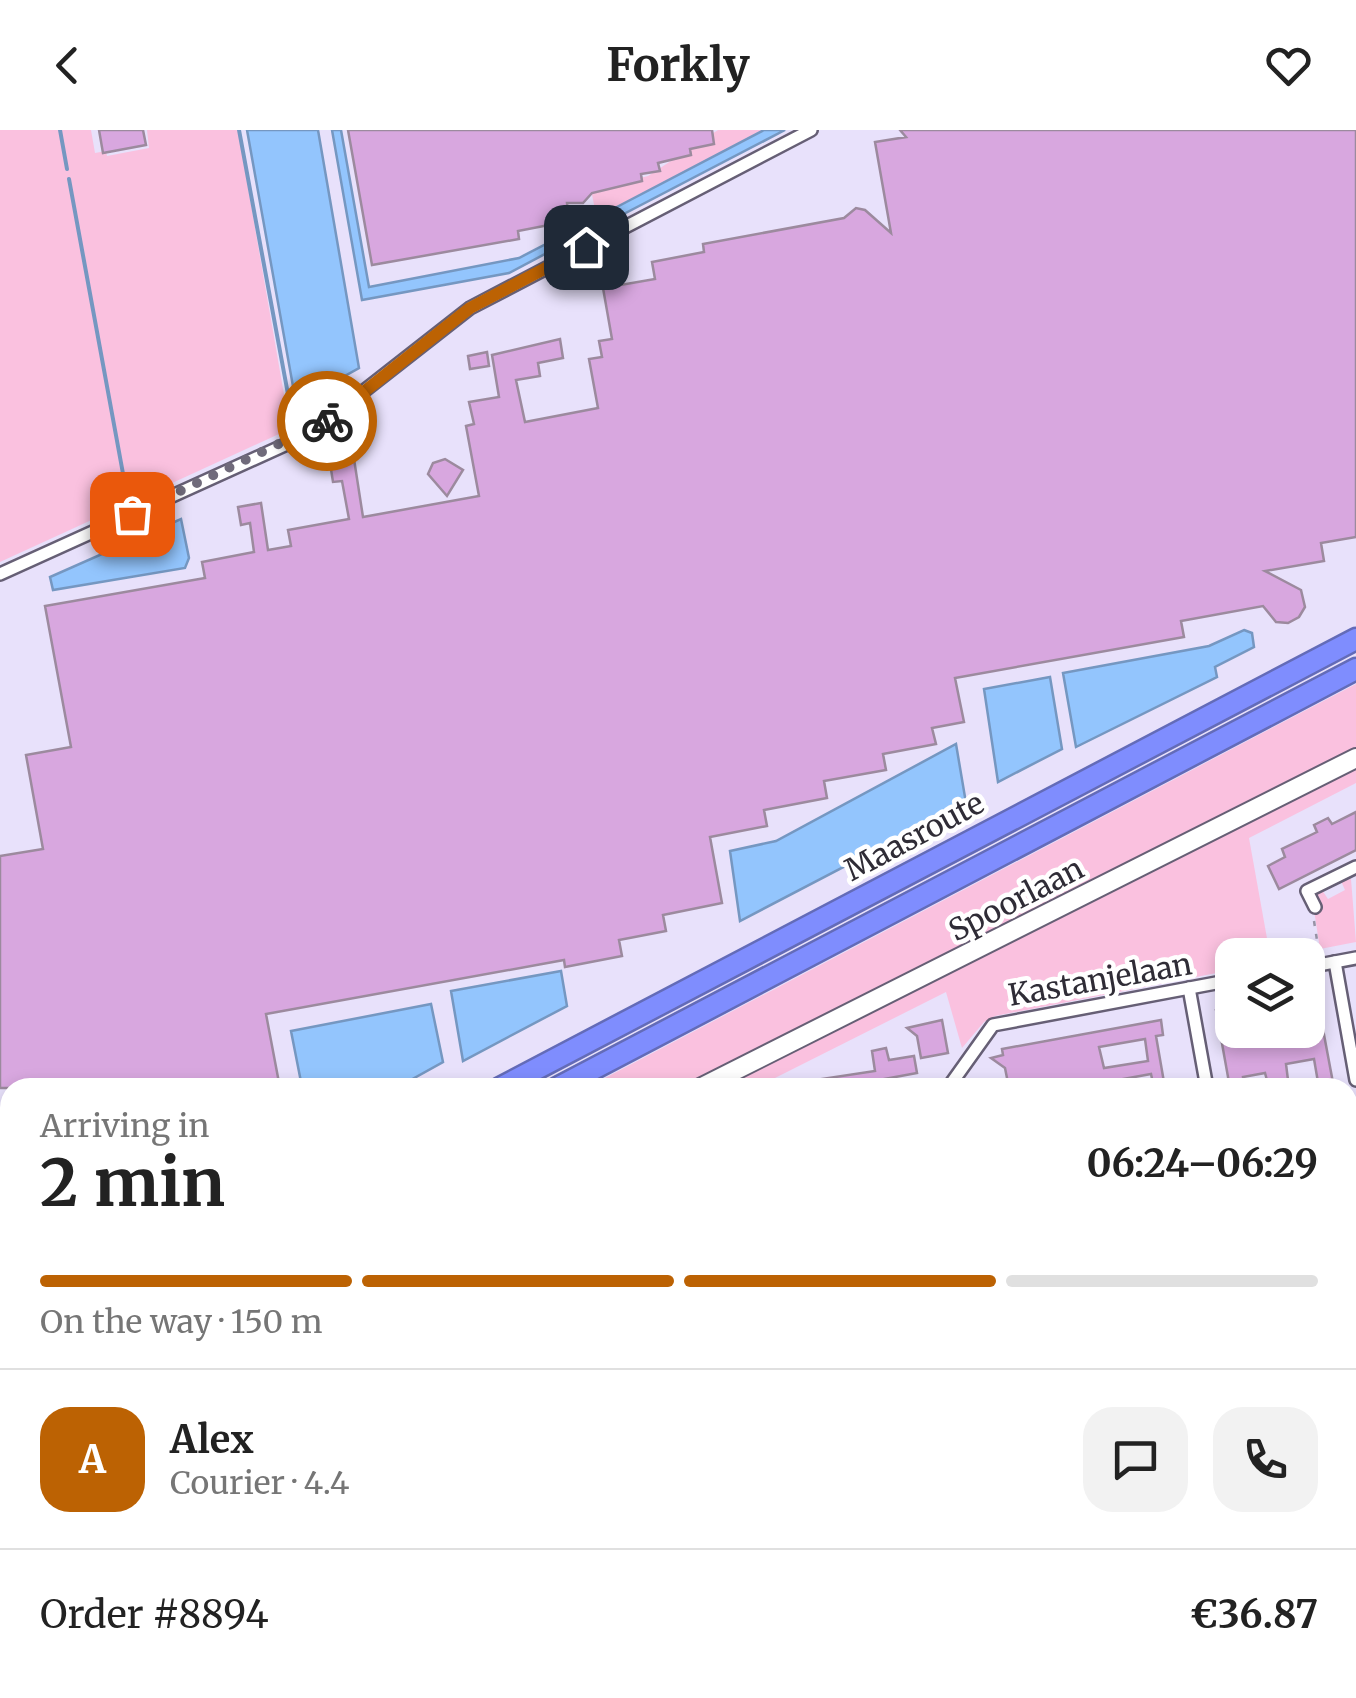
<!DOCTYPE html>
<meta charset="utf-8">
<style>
body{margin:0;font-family:Merriweather,serif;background:#f2f2f2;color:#222;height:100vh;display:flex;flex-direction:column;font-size:38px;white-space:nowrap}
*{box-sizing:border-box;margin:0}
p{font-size:32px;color:#767676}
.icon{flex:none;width:55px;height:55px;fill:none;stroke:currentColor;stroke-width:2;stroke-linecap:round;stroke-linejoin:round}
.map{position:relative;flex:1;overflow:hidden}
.sheet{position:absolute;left:0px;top:948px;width:1358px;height:622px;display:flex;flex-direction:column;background:#fff;border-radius:30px 30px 0 0;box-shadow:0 5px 15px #0003}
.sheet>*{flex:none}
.tools{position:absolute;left:1215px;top:808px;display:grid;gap:20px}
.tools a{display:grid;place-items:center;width:110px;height:110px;border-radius:20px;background:#fff;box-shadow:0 5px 15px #0003;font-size:50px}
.pin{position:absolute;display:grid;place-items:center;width:85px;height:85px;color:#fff;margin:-42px;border-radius:20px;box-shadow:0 5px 15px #0006}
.courier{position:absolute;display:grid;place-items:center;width:100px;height:100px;margin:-50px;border:8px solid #bc6203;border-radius:50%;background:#fff;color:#222;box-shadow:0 2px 12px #0007}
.overview em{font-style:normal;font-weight:700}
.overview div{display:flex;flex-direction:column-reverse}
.overview{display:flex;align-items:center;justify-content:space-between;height:170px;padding:0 40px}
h1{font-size:65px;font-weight:700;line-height:75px}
.bar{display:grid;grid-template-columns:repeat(4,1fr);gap:15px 10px;align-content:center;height:120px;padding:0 40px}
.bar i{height:12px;border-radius:8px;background:#e0e0e0}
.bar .on{background:#bc6203}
.bar p{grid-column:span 4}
.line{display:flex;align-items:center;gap:25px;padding:0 40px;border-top:2px solid #e0e0e0}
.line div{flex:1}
.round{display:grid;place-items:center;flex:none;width:105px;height:105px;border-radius:30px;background:#f2f2f2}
header{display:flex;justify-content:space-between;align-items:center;height:130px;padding:0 40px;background:#fff;font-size:45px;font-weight:700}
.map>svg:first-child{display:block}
.green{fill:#fac1df}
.water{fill:#93c5fd;stroke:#7597c1;stroke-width:2.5}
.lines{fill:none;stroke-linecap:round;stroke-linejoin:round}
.stream{stroke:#7597c1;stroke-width:4}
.building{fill:#d8a7df;stroke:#9c8a9e;stroke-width:2.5;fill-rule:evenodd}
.service-casing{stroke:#665f75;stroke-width:11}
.minor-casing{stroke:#665f75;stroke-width:16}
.secondary-casing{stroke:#665f75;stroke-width:22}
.motorway-casing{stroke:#636bb8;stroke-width:25}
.path{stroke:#9893a6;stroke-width:2.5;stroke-dasharray:5 8;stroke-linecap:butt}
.service{stroke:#fff;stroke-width:6}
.minor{stroke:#fff;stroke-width:11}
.secondary{stroke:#fff;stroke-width:18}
.motorway{stroke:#7f8dfe;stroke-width:20}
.done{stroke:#706b7b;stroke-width:10;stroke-dasharray:0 18}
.route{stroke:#bc6203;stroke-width:12}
.labels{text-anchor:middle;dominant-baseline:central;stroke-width:9;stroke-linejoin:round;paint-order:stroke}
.street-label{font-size:30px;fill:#2f2c36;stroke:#fff}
</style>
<header><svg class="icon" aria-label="back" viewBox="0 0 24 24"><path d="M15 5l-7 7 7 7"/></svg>Forkly<svg class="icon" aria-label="heart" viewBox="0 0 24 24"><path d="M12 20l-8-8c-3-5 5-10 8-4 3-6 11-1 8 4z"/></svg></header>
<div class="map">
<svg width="1356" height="1568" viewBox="0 0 1356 1568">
<rect width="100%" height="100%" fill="#e8e1fb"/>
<g class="green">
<path d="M0,0H91L95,23L106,21L107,26L149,18L147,0H238L290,299L0,432Z"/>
<path d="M718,0H767L598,94L591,60L648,46Z"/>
<path d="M1356,554V619L681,957L586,958Z"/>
<path d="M1356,637V653L1249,708L1270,825H1232V840L995,886L984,892L962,918L946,862L771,950L772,957L715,958Z"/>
<path d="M1351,749L1356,812L1320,819L1314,780L1317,764L1322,760L1328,769L1345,760L1341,751Z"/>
<path d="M10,1249V1302L0,1307V1253Z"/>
<path d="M10,1312V1560H154L156,1568H0V1317Z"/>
</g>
<g class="water">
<path d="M247,0H318L359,238L296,273Z"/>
<path d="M332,0H341L369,157L519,128L594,89L596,97L509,143L362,170Z"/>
<path d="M764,0H785L616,88L613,79Z"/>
<path d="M181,389L189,428L185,438L53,460L50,447Z"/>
<path d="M1244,500L1252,503L1254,517L1215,537L1217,547L1076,617L1063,543L1209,516Z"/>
<path d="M1050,547L1062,619L998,652L984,559Z"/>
<path d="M956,614L966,673L740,791L730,721L776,711Z"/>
<path d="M561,841L567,876L463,931L451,861Z"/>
<path d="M431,874L443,932L398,957H302L291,901Z"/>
</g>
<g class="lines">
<g class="stream">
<path d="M60,0L67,39"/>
<path d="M239,0L290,275"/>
<path d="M69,49L124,349"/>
</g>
</g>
<g class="building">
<path d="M99,0H143L146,15L103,23Z"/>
<path d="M348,0H712L714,14L690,19L691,25L658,33L660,41L641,44L642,51L592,63L583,73H567L568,83L548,87L549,95L518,101L519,109L372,135Z"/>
<path d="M900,0H1356V407L1321,413L1324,431L1265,441L1301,460L1305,477L1299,487L1288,493L1276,492L1263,476L1181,491L1184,507L955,548L964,592L932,598L936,614L883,624L886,640L824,651L827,668L764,680L767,696L710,707L722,773L663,785L666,801L619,810L622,826L565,837L564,830L266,884L280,958H0V726L43,719L26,625L71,617L45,476L205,448L202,432L254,422L250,393L241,395L238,377L261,373L268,420L291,416L288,400L349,389L342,351L333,352L330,333L354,329L363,387L479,366L466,296L474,294L469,272L499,267L492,225L560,209L563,228L538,233L540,246L516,250L525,292L598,278L589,229L602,227L599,211L612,209L603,158L655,149L652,132L704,122L703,114L844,88L856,78L865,80L891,103L875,12L906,7Z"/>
<path d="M487,222L489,236L470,239L468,226Z"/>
<path d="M445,329L463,340L447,366L428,344L433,333Z"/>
<path d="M1356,682V720L1279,759L1268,736L1285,727L1282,719L1317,702L1314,695L1328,688L1332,694Z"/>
<path d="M1308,846H1313L1334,958H1319L1314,929L1286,934L1289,958H1269L1265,943L1243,947L1244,955L1230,958L1216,880L1230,878L1236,910L1261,907L1260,900H1308Z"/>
<path d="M942,890L948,923L921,928L917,906L907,898Z"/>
<path d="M1161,890L1163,905L1156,906L1165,958H1154L1151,944L1074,958H1009L1005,938L991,928L1003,925L1002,919ZM1145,909L1148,931L1104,938L1099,917Z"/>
<path d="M886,918L889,930L914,926L917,943L879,950L881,958H803L802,952L875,941L872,921Z"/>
</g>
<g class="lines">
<defs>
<g id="service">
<path d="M592,1560L594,1568"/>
<path d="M764,1560L766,1568"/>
<path d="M310,1568V1560"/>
</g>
<g id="minor">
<path d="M0,444L309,304L470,178L811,0"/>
<path d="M1315,777L1307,761L1356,737"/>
<path d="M1335,832L1356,950"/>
<path d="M1308,837L1356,828"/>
<path d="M1189,858L1207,958"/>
<path d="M948,958L993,895L1232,850"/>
<path d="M1348,1105L1356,1104"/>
<path d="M1348,1362L1356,1360"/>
<path d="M1348,1555L1356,1552"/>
<path d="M211,1560L213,1568"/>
<path d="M653,1560L663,1568"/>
<path d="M454,1568L455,1560"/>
<path d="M678,1568L722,1560"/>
<path d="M948,1568L949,1560"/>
<path d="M1306,1568L1331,1560"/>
</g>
<g id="secondary">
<path d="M700,958L1356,628"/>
<path d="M418,1568L419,1560"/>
</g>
<g id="motorway">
<path d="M500,958L1356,509"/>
<path d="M557,958L1356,539"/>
<path d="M0,1209L10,1205"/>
<path d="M0,1238L10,1234"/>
</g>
</defs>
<use href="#service" class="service-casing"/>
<use href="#minor" class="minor-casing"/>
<use href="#secondary" class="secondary-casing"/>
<use href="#motorway" class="motorway-casing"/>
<g class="path">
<path d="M1314,791L1319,823"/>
<path d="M0,1315L10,1310"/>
</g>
<use href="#service" class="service"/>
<use href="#minor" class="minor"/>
<use href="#secondary" class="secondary"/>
<use href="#motorway" class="motorway"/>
</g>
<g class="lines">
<path class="done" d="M132,384L327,291"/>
<path class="route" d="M327,291L470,178L586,117"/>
</g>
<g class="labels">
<g class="street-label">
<text transform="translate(914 706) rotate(-28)">Maasroute</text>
<text transform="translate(1016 769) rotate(-27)">Spoorlaan</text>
<text transform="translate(1100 849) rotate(-10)">Kastanjelaan</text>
</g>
</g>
</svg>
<div class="tools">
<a><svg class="icon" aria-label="layers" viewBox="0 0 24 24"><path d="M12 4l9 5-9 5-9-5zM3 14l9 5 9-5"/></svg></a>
</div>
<div class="pin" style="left:132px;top:384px;background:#ea580c"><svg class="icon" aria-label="bag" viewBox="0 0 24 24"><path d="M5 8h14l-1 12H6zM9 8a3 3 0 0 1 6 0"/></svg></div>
<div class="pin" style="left:586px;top:117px;background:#1f2937"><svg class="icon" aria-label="home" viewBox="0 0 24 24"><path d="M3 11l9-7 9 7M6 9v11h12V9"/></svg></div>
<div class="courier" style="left:327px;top:291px"><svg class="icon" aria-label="bike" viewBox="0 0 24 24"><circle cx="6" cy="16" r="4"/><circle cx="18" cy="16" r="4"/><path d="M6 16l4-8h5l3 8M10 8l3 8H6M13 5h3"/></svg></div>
<section class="sheet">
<div class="overview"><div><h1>2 min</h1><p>Arriving in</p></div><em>06:24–06:29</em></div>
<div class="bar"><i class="on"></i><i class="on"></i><i class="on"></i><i></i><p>On the way · 150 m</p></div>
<div class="line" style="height:180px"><b class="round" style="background:#bc6203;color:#fff">A</b><div><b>Alex</b><p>Courier · 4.4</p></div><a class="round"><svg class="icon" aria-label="chat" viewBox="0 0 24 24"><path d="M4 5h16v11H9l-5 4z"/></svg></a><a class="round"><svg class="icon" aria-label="phone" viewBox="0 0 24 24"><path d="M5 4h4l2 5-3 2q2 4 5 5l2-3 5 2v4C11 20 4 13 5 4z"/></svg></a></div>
<div class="line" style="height:130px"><div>Order #8894</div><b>€36.87</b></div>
</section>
</div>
